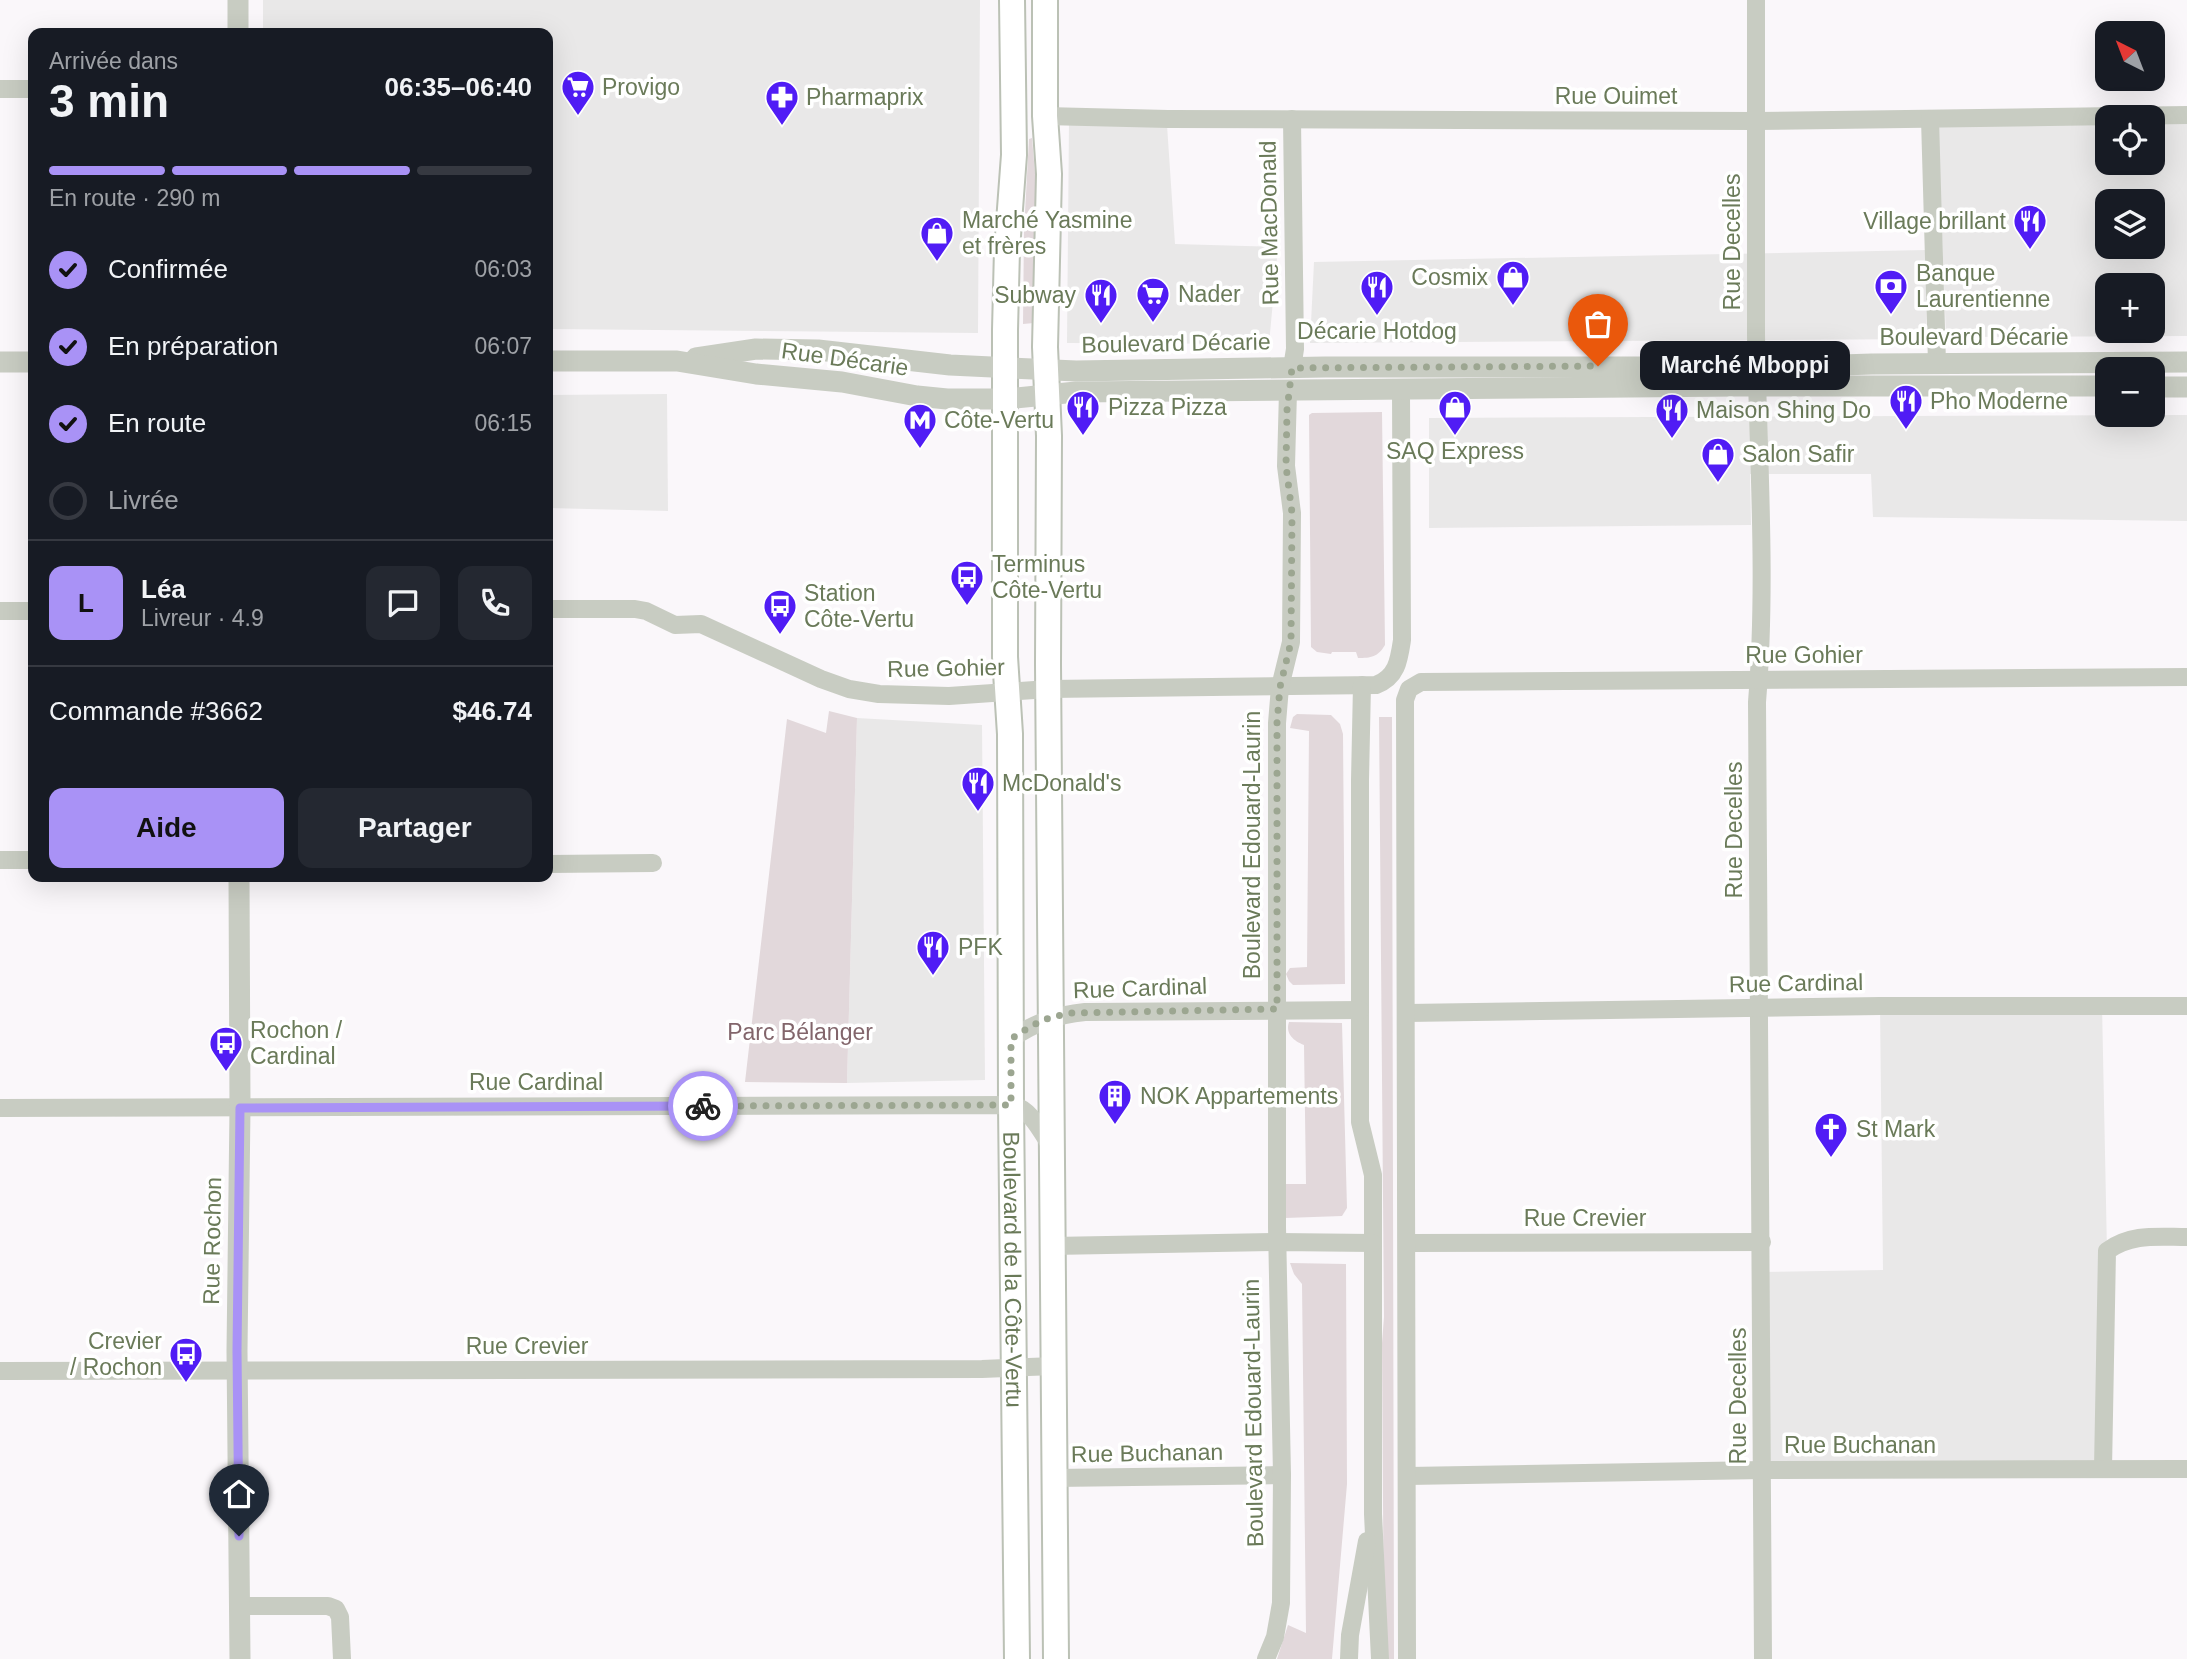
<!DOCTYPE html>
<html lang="fr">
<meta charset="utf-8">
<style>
body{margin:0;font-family:Arial,sans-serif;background:#242831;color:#f1f3f6;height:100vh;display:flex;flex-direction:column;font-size:26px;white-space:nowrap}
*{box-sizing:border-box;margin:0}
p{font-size:23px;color:#9ea1a6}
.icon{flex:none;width:38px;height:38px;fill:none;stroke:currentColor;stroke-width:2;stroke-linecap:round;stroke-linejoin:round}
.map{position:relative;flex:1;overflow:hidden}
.sheet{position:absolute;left:28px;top:28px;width:525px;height:854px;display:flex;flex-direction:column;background:#171b24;border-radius:14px;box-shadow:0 7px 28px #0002}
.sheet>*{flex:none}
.needle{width:46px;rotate:318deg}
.controls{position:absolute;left:2095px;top:21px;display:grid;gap:14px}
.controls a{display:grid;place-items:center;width:70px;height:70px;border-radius:14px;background:#171b24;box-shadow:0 7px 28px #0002;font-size:35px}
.pin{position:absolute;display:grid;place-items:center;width:60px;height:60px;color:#fff;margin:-72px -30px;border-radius:50% 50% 50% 0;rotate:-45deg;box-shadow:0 0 7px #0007}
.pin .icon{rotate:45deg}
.courier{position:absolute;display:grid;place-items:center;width:70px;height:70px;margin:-35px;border:5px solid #a992f6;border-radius:50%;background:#fff;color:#222;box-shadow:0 2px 9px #0007}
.bubble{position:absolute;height:49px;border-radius:14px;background:#171b24;box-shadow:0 7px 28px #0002;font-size:23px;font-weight:800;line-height:49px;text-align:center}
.head em{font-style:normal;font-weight:800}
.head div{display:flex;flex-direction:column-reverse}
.head{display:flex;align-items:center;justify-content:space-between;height:119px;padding:0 21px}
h1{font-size:46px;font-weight:800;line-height:52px}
.bar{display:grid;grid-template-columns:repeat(4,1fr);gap:10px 7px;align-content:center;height:84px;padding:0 21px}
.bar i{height:9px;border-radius:5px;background:#363941}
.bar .selected{background:#a992f6}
.bar p{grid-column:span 4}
.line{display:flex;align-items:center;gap:18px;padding:0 21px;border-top:2px solid #363941}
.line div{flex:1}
.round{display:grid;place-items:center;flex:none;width:74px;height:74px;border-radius:14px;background:#242831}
ol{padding:0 21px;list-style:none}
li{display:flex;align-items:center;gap:21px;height:77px}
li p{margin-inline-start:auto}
li .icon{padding:7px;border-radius:50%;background:#a992f6;color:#111;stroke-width:4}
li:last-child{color:#9ea1a6}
li i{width:38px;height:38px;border:4px solid #363941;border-radius:50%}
.action{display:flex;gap:14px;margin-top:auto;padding:14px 21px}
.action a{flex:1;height:80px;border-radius:14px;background:#a992f6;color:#111;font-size:28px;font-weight:800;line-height:80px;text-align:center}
.action a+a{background:#242831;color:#f1f3f6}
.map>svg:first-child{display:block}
.built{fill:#e9e8e8;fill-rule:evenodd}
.green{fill:#e2d8db}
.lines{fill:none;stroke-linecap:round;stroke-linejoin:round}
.secondary-casing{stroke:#bbc1b5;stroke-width:28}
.minor{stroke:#c8ccc2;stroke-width:18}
.tertiary{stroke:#c8ccc2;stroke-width:21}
.secondary{stroke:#fff;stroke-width:24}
.done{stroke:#9ca691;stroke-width:7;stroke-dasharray:0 12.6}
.route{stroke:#a992f6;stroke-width:9}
.labels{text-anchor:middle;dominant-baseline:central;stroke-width:7;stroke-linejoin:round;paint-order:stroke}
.poi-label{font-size:23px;fill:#6a7a59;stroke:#fff;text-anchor:start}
.street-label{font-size:23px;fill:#6a7a59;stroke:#fff}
.park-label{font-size:23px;fill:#82656b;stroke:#fff}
</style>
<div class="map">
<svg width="2187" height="1659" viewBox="0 0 2187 1659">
<rect width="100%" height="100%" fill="#faf7fa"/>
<g class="built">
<path d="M263,0H980L978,333L548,329V33H263Z"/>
<path d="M1069,121L1167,125L1175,244L1278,247L1269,344L1067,343Z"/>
<path d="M2153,124H2187V336L1946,337L1938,125H2107V163H2152ZM2107,201H2152V247H2107ZM2107,285H2152V331H2107Z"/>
<path d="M1927,250L1926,339L1310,343L1314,262Z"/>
<path d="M667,394L668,511L548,508V395Z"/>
<path d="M2187,415V521L1873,517L1871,474H1750L1751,525L1429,528V418Z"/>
<path d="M857,718L982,725L985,1080L847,1083Z"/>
<path d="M2102,1005L2107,1251L2103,1469L1763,1470L1758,1272L1883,1270L1880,1006Z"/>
</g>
<g class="green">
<path d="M1032,138L1036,185L1034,323L1023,324L1024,231L1029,139Z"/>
<path d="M1382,412L1385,645C1378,657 1371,658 1358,658L1356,652H1332L1331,654L1317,652L1311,647L1309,415L1312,413Z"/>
<path d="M829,711L857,718L847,1083L745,1082L787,719L826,733Z"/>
<path d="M1297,714L1331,715L1340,724L1343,734L1345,984L1293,985L1289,981L1286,974L1290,968L1307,967L1309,731L1290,728L1293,717Z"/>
<path d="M1379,717H1392L1394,1659H1384L1382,1343L1384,1317Z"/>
<path d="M1289,1022L1342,1023L1347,1208L1342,1216L1285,1218L1284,1184H1306L1304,1045C1294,1041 1285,1034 1289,1022Z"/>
<path d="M1290,1263L1346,1264L1347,1484L1332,1659H1277L1288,1625L1306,1633L1302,1284L1294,1274Z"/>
</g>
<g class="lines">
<defs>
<g id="secondary">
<path id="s1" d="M1012,0L1014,155L1007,249L1005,330V657L1010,734L1011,1105L1017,1659"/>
<path d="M1045,0V116L1049,174L1045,347L1049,436L1048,664L1056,1659"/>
</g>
</defs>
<use href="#secondary" class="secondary-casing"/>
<g class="minor">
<path d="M1756,0C1757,112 1755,224 1756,335C1758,458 1767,580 1757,702L1763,1659"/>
<path d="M0,89H33"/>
<path d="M1045,116L1168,119L1757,121L2187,115"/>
<path d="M1930,119L1937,363"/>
<path d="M1292,368L1295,349L1292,119"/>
<path d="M548,609H635L646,611L675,625L701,624L821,679L849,689L879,694L949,696L1049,689L1376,685C1397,677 1399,660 1402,640L1401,390"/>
<path d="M0,611H33"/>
<path d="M1362,685L1360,780V1122L1373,1175V1514L1380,1659"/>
<path d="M0,860H33"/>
<path d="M548,864L653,863"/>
<path d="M1407,1013L1880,1006H2187"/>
<path d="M1011,1039C1034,1023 1056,1015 1085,1012L1360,1010"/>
<path d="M0,1108L1011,1105C1030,1107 1042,1133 1052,1148"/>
<path d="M1408,1243L1762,1242"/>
<path d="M1052,1246L1278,1242L1373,1243"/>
<path d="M0,1371L982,1369L1054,1366"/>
<path d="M2103,1469L2107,1251C2131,1233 2158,1237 2187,1237"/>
<path d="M1408,1476L1763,1470L2187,1469"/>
<path d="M1054,1478L1282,1475"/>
<path d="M239,1606H328L336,1609L340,1617L342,1659"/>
<path d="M1266,1659L1275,1637L1281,1603L1282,1475L1277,1227V723L1280,687L1291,642L1292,513L1286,466L1288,391"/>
<path d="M1349,1659L1350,1635L1367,1541"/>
<path d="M1407,1659L1405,700L1409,689L1421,682L2187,677"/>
</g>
<g class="tertiary">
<path d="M238,33V0"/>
<path d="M696,358L756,349L818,350L950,365L1076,371L1325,367H1780L1872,364L2187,362"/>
<path d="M548,361H677L756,374L842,382L917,396L947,399H1006L1076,392L1736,386H2107"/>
<path d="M0,362H33"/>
<path d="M2152,387H2187"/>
<path d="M239,877L240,1108L237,1351L240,1659"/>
</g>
<use href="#secondary" class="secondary"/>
</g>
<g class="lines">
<path class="done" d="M703,1106L1011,1105V1039L1031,1026L1051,1017L1072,1013L1277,1009V723L1280,687L1291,642L1292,513L1286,466L1287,410L1292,368L1598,366"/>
<path class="route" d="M239,1536L237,1351L240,1108L703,1106"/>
</g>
<defs>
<symbol id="supermarket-pin" viewBox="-11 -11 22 30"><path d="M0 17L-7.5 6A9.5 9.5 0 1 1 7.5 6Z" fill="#501cf5" stroke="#fff"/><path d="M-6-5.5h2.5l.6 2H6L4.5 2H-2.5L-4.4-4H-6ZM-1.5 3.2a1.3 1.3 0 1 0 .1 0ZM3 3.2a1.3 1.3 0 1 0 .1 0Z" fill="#fff"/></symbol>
<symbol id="pharmacy-pin" viewBox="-11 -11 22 30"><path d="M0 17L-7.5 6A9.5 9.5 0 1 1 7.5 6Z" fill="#501cf5" stroke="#fff"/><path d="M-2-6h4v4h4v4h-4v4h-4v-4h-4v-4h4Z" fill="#fff"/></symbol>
<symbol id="restaurant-pin" viewBox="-11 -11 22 30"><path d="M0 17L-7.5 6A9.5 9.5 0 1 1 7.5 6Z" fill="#501cf5" stroke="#fff"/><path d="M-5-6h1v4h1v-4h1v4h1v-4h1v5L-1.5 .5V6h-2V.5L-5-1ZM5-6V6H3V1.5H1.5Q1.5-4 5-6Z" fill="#fff"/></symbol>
<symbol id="shop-pin" viewBox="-11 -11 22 30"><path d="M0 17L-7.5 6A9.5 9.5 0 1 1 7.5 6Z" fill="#501cf5" stroke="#fff"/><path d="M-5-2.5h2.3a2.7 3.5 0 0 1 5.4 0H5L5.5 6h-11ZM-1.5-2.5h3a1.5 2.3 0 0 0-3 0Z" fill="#fff"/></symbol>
<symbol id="bank-pin" viewBox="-11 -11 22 30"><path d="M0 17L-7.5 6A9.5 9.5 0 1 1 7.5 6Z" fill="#501cf5" stroke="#fff"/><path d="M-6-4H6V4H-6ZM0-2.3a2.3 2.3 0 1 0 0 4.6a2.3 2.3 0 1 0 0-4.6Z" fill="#fff"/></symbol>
<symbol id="metro-pin" viewBox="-11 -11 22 30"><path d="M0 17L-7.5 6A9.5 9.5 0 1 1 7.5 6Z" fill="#501cf5" stroke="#fff"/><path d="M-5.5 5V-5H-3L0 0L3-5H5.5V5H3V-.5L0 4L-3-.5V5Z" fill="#fff"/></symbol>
<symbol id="bus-pin" viewBox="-11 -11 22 30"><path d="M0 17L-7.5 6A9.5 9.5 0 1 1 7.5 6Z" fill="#501cf5" stroke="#fff"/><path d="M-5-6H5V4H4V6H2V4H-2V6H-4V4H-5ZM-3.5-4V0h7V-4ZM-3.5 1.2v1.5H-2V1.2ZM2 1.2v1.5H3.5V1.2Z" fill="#fff"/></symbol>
<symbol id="building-pin" viewBox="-11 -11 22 30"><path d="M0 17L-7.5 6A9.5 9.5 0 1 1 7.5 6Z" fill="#501cf5" stroke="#fff"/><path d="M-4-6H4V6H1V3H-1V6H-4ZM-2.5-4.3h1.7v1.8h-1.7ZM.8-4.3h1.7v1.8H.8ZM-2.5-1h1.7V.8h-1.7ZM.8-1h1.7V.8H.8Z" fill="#fff"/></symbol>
<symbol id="church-pin" viewBox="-11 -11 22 30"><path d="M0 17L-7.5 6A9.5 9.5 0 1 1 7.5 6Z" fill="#501cf5" stroke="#fff"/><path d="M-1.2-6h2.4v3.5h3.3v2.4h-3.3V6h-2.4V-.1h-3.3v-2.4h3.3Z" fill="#fff"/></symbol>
</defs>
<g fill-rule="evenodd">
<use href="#supermarket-pin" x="559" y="68" width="38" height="52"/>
<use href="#pharmacy-pin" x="763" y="78" width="38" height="52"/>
<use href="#restaurant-pin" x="2011" y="202" width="38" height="52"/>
<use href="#shop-pin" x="918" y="214" width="38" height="52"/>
<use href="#shop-pin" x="1494" y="258" width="38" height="52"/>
<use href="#bank-pin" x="1872" y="267" width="38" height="52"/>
<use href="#restaurant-pin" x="1358" y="268" width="38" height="52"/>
<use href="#supermarket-pin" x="1134" y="275" width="38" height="52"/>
<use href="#restaurant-pin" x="1082" y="276" width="38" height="52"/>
<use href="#restaurant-pin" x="1887" y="382" width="38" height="52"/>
<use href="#restaurant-pin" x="1064" y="388" width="38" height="52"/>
<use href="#shop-pin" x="1436" y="388" width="38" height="52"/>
<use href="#restaurant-pin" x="1653" y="391" width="38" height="52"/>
<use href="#metro-pin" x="901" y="401" width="38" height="52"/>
<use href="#shop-pin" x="1699" y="435" width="38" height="52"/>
<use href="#bus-pin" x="948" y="558" width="38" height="52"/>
<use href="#bus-pin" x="761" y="587" width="38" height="52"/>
<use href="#restaurant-pin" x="959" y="764" width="38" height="52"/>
<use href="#restaurant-pin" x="914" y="928" width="38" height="52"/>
<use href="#bus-pin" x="207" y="1024" width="38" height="52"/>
<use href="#building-pin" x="1096" y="1077" width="38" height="52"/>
<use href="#church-pin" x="1812" y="1110" width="38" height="52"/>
<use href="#bus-pin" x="167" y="1335" width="38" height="52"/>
</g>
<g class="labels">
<g class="poi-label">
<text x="602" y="87">Provigo</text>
<text x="806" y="97">Pharmaprix</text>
<text x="962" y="220">Marché Yasmine<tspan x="962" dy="26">et frères</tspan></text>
<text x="2006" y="221" text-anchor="end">Village brillant</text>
<text x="1916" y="273">Banque<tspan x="1916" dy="26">Laurentienne</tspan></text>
<text x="1488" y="277" text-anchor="end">Cosmix</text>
<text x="1178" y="294">Nader</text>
<text x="1076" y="295" text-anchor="end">Subway</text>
<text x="1377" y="331" text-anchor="middle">Décarie Hotdog</text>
<text x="1930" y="401">Pho Moderne</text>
<text x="1108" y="407">Pizza Pizza</text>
<text x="1696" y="410">Maison Shing Do</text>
<text x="944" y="420">Côte-Vertu</text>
<text x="1455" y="451" text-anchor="middle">SAQ Express</text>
<text x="1742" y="454">Salon Safir</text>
<text x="992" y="564">Terminus<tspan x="992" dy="26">Côte-Vertu</tspan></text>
<text x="804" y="593">Station<tspan x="804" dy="26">Côte-Vertu</tspan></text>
<text x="1002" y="783">McDonald's</text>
<text x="958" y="947">PFK</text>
<text x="250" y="1030">Rochon /<tspan x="250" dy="26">Cardinal</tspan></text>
<text x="1140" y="1096">NOK Appartements</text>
<text x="1856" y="1129">St Mark</text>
<text x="162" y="1341" text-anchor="end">Crevier<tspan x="162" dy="26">/ Rochon</tspan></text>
</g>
<g class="street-label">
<text x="1616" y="96">Rue Ouimet</text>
<text transform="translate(1269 223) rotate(-91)">Rue MacDonald</text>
<text transform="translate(1732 242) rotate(-90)">Rue Decelles</text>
<text x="1974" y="337">Boulevard Décarie</text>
<text transform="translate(1176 343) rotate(-1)">Boulevard Décarie</text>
<text transform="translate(845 359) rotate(8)">Rue Décarie</text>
<text x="1804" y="655">Rue Gohier</text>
<text transform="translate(946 668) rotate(-1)">Rue Gohier</text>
<text transform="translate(1734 830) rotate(-90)">Rue Decelles</text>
<text transform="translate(1252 845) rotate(-90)">Boulevard Edouard-Laurin</text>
<text transform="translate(1796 983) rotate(-1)">Rue Cardinal</text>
<text transform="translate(1140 988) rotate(-2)">Rue Cardinal</text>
<text x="536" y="1082">Rue Cardinal</text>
<text x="1585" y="1218">Rue Crevier</text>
<text transform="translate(212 1241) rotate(-89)">Rue Rochon</text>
<text stroke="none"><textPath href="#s1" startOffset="1270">Boulevard de la Côte-Vertu</textPath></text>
<text x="527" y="1346">Rue Crevier</text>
<text transform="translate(1738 1396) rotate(-90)">Rue Decelles</text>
<text transform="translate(1253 1413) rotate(-91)">Boulevard Edouard-Laurin</text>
<text x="1860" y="1445">Rue Buchanan</text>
<text transform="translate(1147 1453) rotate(-1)">Rue Buchanan</text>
</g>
<g class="park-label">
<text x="800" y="1032">Parc Bélanger</text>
</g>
</g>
</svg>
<div class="controls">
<a><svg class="needle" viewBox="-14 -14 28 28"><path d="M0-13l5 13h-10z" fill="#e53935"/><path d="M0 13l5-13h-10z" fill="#9ea1a6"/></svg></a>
<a><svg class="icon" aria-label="locate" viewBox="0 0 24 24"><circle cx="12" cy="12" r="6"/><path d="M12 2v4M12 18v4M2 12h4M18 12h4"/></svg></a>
<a><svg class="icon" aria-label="layers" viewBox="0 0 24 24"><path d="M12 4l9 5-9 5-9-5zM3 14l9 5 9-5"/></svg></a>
<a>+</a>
<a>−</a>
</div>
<div class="pin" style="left:1598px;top:366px;background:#ea580c"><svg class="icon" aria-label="bag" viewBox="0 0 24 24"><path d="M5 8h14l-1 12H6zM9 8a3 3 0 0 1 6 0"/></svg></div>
<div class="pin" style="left:239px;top:1536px;background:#1f2937"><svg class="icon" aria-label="home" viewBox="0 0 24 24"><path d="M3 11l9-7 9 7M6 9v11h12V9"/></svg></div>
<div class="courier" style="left:703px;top:1106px"><svg class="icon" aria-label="bike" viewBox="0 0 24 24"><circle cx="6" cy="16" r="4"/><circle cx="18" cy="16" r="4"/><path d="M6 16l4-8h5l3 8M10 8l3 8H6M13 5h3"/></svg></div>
<div class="bubble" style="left:1640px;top:341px;width:210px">Marché Mboppi</div>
<section class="sheet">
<div class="head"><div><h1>3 min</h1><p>Arrivée dans</p></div><em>06:35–06:40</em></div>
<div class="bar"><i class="selected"></i><i class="selected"></i><i class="selected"></i><i></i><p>En route · 290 m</p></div>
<ol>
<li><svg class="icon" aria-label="check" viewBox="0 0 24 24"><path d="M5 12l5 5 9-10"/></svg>Confirmée<p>06:03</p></li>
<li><svg class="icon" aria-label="check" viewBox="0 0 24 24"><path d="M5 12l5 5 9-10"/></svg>En préparation<p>06:07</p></li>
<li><svg class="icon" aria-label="check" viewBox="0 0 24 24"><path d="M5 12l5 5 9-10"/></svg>En route<p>06:15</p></li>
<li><i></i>Livrée</li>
</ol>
<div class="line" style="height:126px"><b class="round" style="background:#a992f6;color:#111">L</b><div><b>Léa</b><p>Livreur · 4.9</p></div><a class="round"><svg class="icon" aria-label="chat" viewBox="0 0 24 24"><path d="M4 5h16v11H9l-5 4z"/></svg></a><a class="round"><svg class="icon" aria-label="phone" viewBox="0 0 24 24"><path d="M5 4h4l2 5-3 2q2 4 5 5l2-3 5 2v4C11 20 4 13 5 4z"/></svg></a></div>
<div class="line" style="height:91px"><div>Commande #3662</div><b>$46.74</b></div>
<div class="action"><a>Aide</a><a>Partager</a></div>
</section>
</div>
